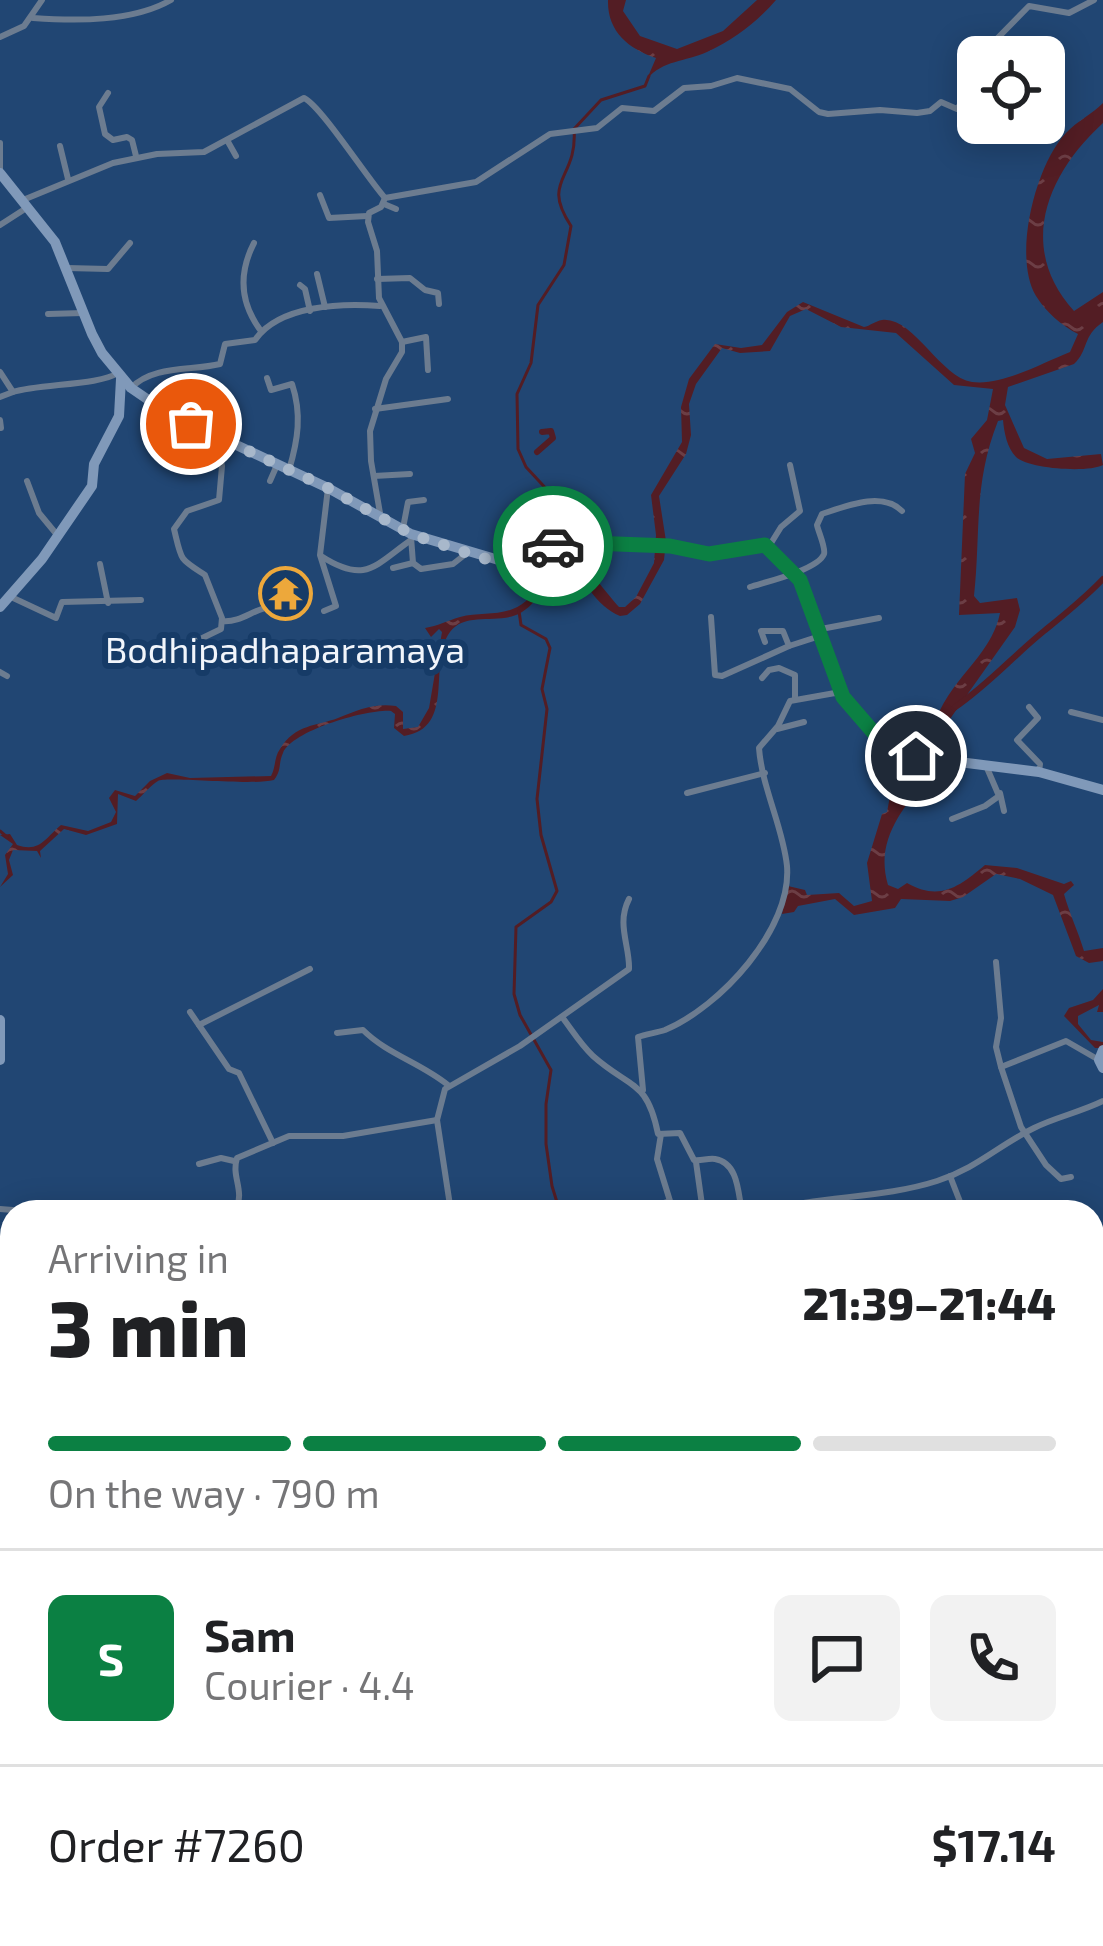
<!DOCTYPE html>
<meta charset="utf-8">
<style>
body{margin:0;font-family:"Exo 2",sans-serif;background:#f2f2f2;color:#202124;height:100vh;display:flex;flex-direction:column;font-size:45px;white-space:nowrap}
*{box-sizing:border-box;margin:0}
p{font-size:39px;color:#757577}
.icon{flex:none;width:66px;height:66px;fill:none;stroke:currentColor;stroke-width:2;stroke-linecap:round;stroke-linejoin:round}
.map{position:relative;flex:1;overflow:hidden}
.panel{position:absolute;left:0px;top:1200px;width:1104px;height:747px;display:flex;flex-direction:column;background:#fff;border-radius:36px 36px 0 0;box-shadow:0 6px 30px #0003}
.panel>*{flex:none}
.tools{position:absolute;left:957px;top:36px;display:grid;gap:24px}
.tools a{display:grid;place-items:center;width:108px;height:108px;border-radius:18px;background:#fff;box-shadow:0 6px 30px #0003;font-size:60px}
.pin{position:absolute;display:grid;place-items:center;width:102px;height:102px;color:#fff;margin:-51px;border:6px solid #fff;border-radius:50%;box-shadow:0 3px 12px #0007}
.courier{position:absolute;display:grid;place-items:center;width:120px;height:120px;margin:-60px;border:9px solid #0b8043;border-radius:50%;background:#fff;color:#222;box-shadow:0 3px 15px #0007}
.summary em{font-style:normal;font-weight:800}
.summary div{display:flex;flex-direction:column-reverse}
.summary{display:flex;align-items:center;justify-content:space-between;height:204px;padding:0 48px}
h1{font-size:78px;font-weight:800;line-height:90px}
.bar{display:grid;grid-template-columns:repeat(4,1fr);gap:18px 12px;align-content:center;height:144px;padding:0 48px}
.bar i{height:15px;border-radius:9px;background:#e0e0e0}
.bar .active{background:#0b8043}
.bar p{grid-column:span 4}
.line{display:flex;align-items:center;gap:30px;padding:0 48px;border-top:3px solid #e0e0e0}
.line div{flex:1}
.round{display:grid;place-items:center;flex:none;width:126px;height:126px;border-radius:18px;background:#f2f2f2}
.map>svg:first-child{display:block}
.water{fill:url(#water-ripples)}
.lines{fill:none;stroke-linecap:round;stroke-linejoin:round}
.stream{stroke:#531d24;stroke-width:3}
.canal{stroke:#531d24;stroke-width:6}
.street{stroke:#6c7c90;stroke-width:6}
.secondary{stroke:#8099b9;stroke-width:10}
.done{stroke:#a8b8cb;stroke-width:12;stroke-dasharray:0 21.6}
.route{stroke:#0b8043;stroke-width:15}
.labels{text-anchor:middle;dominant-baseline:central;stroke-width:12;stroke-linejoin:round;paint-order:stroke}
.poi-label{font-size:36px;fill:#f1f5fb;stroke:#163b67}
</style>
<div class="map">
<svg width="1103" height="1946" viewBox="0 0 1103 1946">
<defs>
<pattern id="water-ripples" width="26" height="14" patternUnits="userSpaceOnUse" patternTransform="scale(3)"><rect width="26" height="14" fill="#531d24"/><path d="M2 4q2-2 4 0t4 0M15 11q2-2 4 0t4 0" fill="none" stroke="#6c3e45"/></pattern>
</defs>
<rect width="100%" height="100%" fill="#214673"/>
<g class="water">
<path d="M608,0H626L623,11L640,36L677,49L723,31L757,0H776C756,23 735,39 707,52C685,62 663,60 647,79L656,58C628,49 607,31 608,0Z"/>
<path d="M1103,103V123C1046,175 1017,248 1074,311L1103,292V322C1082,336 1089,350 1074,364L1008,387L1005,405L1024,448L1047,459L1101,454L1103,465C1088,473 1029,469 1016,457C1007,448 1004,432 1003,420L998,421C973,484 981,532 974,596L980,603L1017,598L1020,610L1015,627L945,726L940,763L955,765L949,774L927,778C901,811 875,841 888,885L898,889L907,883C940,902 960,886 985,865L1017,868L1064,884L1071,881L1074,885L1064,894C1070,915 1078,931 1084,951L1103,948V961L1089,963L1076,956L1053,895L1020,879L996,874L963,897L950,901L901,899L895,908L854,915L835,899L798,906L794,912L782,914L788,886L805,890L807,895L839,893L854,906L872,901L867,863L882,814L887,812L894,775L890,754L913,762L921,760C929,738 935,716 948,696C967,667 993,647 1000,613L959,615L965,474L975,453L971,439L987,420L993,389L954,385L896,333L841,327L806,309L790,316L770,351L740,353L722,348L696,384L689,404L691,435L686,454L659,496L666,541L664,560L640,604L627,615L620,616C596,606 582,580 572,558L558,557C548,575 542,600 522,612C501,626 466,610 450,632C427,663 457,728 404,736L394,728L395,714L391,711C368,709 293,730 283,753C278,764 282,770 274,780C250,786 166,776 158,781C151,785 143,795 136,801L118,794L117,824L86,835L64,829L40,851L41,858L37,851L13,850L9,860L13,875L0,887L8,874L5,855L13,844L0,835L10,834L17,845C40,853 45,838 61,825L88,831L111,822L116,812L109,798L115,790L135,796L150,781L167,773L190,778L271,776C276,767 274,757 280,749C295,724 317,726 338,718C358,710 374,703 396,706L403,712V729L418,727L429,708L442,632L439,629L431,637L425,628C438,626 446,621 460,617C482,611 507,618 526,601C543,585 542,556 563,546C576,551 606,593 619,607H625L636,597L654,563L656,535L651,495L682,442L681,407L689,379L715,344L741,348L762,345L787,312L803,302L864,327C870,326 875,321 882,320C913,316 940,377 972,382C1002,386 1042,363 1070,352L1078,334C1062,326 1045,311 1036,296C1012,256 1036,164 1066,133C1077,121 1092,114 1103,103Z"/>
<path d="M1103,989V1012H1097L1099,1005L1078,1016V1024L1091,1040L1103,1042V1048H1095L1064,1016L1069,1008L1093,1000Z"/>
</g>
<g class="lines">
<g class="stream">
<path d="M567,535L565,509L526,467L518,449L517,394L531,363L538,305L564,265L571,226C540,179 578,180 574,129L601,100L645,86L649,76"/>
<path d="M519,611L521,625L546,639L550,648L542,689L547,709L537,799L541,835L557,891L551,902L516,927L514,994L520,1015L551,1070L546,1104V1144L552,1186L560,1212"/>
<path d="M0,831L7,837"/>
</g>
<g class="canal">
<path d="M537,452L553,438L551,431L542,432"/>
<path d="M954,708C988,685 1013,656 1044,631C1065,614 1084,599 1103,579"/>
</g>
<g class="street">
<path d="M33,18C76,21 133,22 171,0"/>
<path d="M0,37L24,26L42,0"/>
<path d="M979,57L1029,6L1069,13L1094,0"/>
<path d="M108,93L99,107L105,134L113,140L127,137L132,140L136,156"/>
<path d="M227,140L236,156"/>
<path d="M0,143V173"/>
<path d="M60,146L68,179"/>
<path d="M320,195L329,218L367,216"/>
<path d="M23,200L113,163L157,154L204,152L304,98C321,106 367,178 385,198"/>
<path d="M384,204L396,209"/>
<path d="M0,225L28,207"/>
<path d="M254,243C238,274 240,303 261,331"/>
<path d="M67,268L108,269L130,243"/>
<path d="M317,274L325,307"/>
<path d="M377,279L410,278L425,290L438,293L439,304"/>
<path d="M300,285L305,289L310,311"/>
<path d="M48,314L83,313"/>
<path d="M402,342L426,337L428,370"/>
<path d="M0,372L13,392C39,384 102,385 117,373"/>
<path d="M267,378L271,390L292,384C302,414 298,440 289,470"/>
<path d="M131,388C153,365 191,371 220,364L225,344L255,340C279,305 342,303 380,306"/>
<path d="M0,397L13,392"/>
<path d="M375,409L448,399"/>
<path d="M0,420L1,428"/>
<path d="M374,476L410,474"/>
<path d="M27,481L39,513L58,536"/>
<path d="M270,481L277,465"/>
<path d="M380,513L371,461L370,431L386,379L402,352V342L379,298L377,251L368,222L369,213L381,207L385,198L476,182L550,134L597,128L622,108L654,111L684,88L711,86L737,78L790,89L819,112L828,114L880,110L917,113L930,111L941,102L957,109L978,80"/>
<path d="M403,528L408,502L424,500"/>
<path d="M411,537L413,563L421,569L453,564L467,553"/>
<path d="M768,548L781,527L800,511L790,465"/>
<path d="M321,556C366,585 375,565 411,540"/>
<path d="M100,564L108,603"/>
<path d="M393,568L413,563"/>
<path d="M750,587C765,582 818,570 824,554C826,548 818,531 817,525L822,514C846,506 882,491 902,511"/>
<path d="M9,596L56,618L62,602L141,600"/>
<path d="M324,611L336,606L320,555L328,488"/>
<path d="M711,617L715,675L722,676L789,646"/>
<path d="M222,621C243,623 254,607 276,606"/>
<path d="M821,629L879,618"/>
<path d="M765,642L761,631H783L789,646L820,636"/>
<path d="M191,655L190,644L221,629L222,618L205,575C179,558 182,562 174,529L187,511L219,500L222,466L216,436"/>
<path d="M0,672L7,676"/>
<path d="M762,678L769,670L779,668L795,675V698"/>
<path d="M1029,707L1038,718L1017,740L1040,764L1039,772"/>
<path d="M1071,712L1103,720"/>
<path d="M777,729L804,722"/>
<path d="M687,793L765,773"/>
<path d="M1000,793L1004,811"/>
<path d="M952,819L985,806L999,796L987,768"/>
<path d="M996,962L1001,1018L996,1047L1001,1067L1021,1127L1046,1165L1061,1179L1071,1177"/>
<path d="M190,1012L229,1069L239,1073L273,1143"/>
<path d="M562,1017C572,1030 581,1045 593,1056C630,1089 647,1079 658,1134L680,1133L694,1160C701,1161 708,1158 715,1159C739,1163 738,1194 742,1212"/>
<path d="M199,1025L310,969"/>
<path d="M337,1033L363,1030C387,1054 421,1063 448,1085"/>
<path d="M1001,1067L1066,1041L1099,1060"/>
<path d="M643,1090L638,1037C646,1034 656,1033 665,1030C720,1007 792,929 787,866C783,827 762,788 759,748L778,726L790,701L835,693L843,696"/>
<path d="M696,1162L702,1205L698,1210"/>
<path d="M199,1164L221,1158L234,1161"/>
<path d="M950,1176L964,1212"/>
<path d="M216,1205L219,1212"/>
<path d="M0,1209L38,1212"/>
<path d="M236,1212C245,1188 231,1178 237,1158L289,1136H343L437,1120"/>
<path d="M451,1212L437,1120L445,1089L520,1046L629,969C630,946 616,924 629,899"/>
<path d="M635,1212L670,1201L657,1159L661,1134"/>
<path d="M763,1212C820,1195 881,1199 937,1181C977,1168 999,1145 1034,1128C1056,1117 1081,1112 1103,1101"/>
<path d="M1094,1241L1103,1240"/>
<path d="M0,1330L12,1326"/>
<path d="M1092,1442L1103,1440"/>
<path d="M1095,1452L1103,1477"/>
<path d="M1092,1491L1103,1490"/>
<path d="M1092,1537L1103,1532"/>
<path d="M1092,1570L1103,1567"/>
<path d="M0,1642L12,1648"/>
<path d="M1092,1681L1103,1677"/>
<path d="M9,1710L12,1709"/>
<path d="M1092,1757L1103,1753"/>
<path d="M3,1802L12,1812"/>
<path d="M1092,1871L1103,1867"/>
<path d="M1092,1889L1100,1926L1092,1928"/>
<path d="M272,1935L273,1946"/>
<path d="M538,1935L541,1946"/>
<path d="M572,1935L576,1946"/>
<path d="M627,1935L628,1939"/>
<path d="M722,1935L728,1946"/>
<path d="M895,1935L899,1946"/>
<path d="M960,1935L963,1946"/>
<path d="M1033,1935V1939L1053,1935"/>
<path d="M129,1936L145,1935"/>
<path d="M788,1937L803,1942L846,1935"/>
<path d="M83,1941L104,1937"/>
<path d="M477,1946L480,1935"/>
<path d="M585,1946L621,1938"/>
<path d="M678,1946L685,1943L684,1935"/>
</g>
<g class="secondary">
<path d="M0,173L55,242L92,334L102,353L131,388L166,412L328,488L411,534L502,561L564,542L670,546L709,554L765,545L800,580L843,696L887,748L903,755L1039,772L1103,790"/>
<path d="M0,607L42,559L92,486L94,464L119,416L121,379"/>
<path d="M0,1020V1060"/>
<path d="M1103,1050L1099,1060L1103,1068"/>
</g>
</g>
<g class="lines">
<path class="done" d="M191,424L328,488L411,534L482,558L502,561L553,546"/>
<path class="route" d="M553,546L564,542L670,546L709,554L765,545L800,580L843,697L887,748L916,756"/>
</g>
<defs>
<symbol id="temple-ring" viewBox="-11 -11 22 22"><circle r="9.5" fill="#163b67" stroke="#eda83b" stroke-width="1.5"/><path d="M0-6L5-2H3V0L6.5 2.5H4V6H1.5V3h-3V6H-4V2.5H-6.5L-3 0V-2H-5Z" fill="#eda83b"/></symbol>
</defs>
<g fill-rule="evenodd">
<use href="#temple-ring" x="256" y="564" width="59" height="59"/>
</g>
<g class="labels">
<g class="poi-label">
<text x="285" y="648">Bodhipadhaparamaya</text>
</g>
</g>
</svg>
<div class="tools">
<a><svg class="icon" aria-label="locate" viewBox="0 0 24 24"><circle cx="12" cy="12" r="6"/><path d="M12 2v4M12 18v4M2 12h4M18 12h4"/></svg></a>
</div>
<div class="pin" style="left:191px;top:424px;background:#ea580c"><svg class="icon" aria-label="bag" viewBox="0 0 24 24"><path d="M5 8h14l-1 12H6zM9 8a3 3 0 0 1 6 0"/></svg></div>
<div class="pin" style="left:916px;top:756px;background:#1f2937"><svg class="icon" aria-label="home" viewBox="0 0 24 24"><path d="M3 11l9-7 9 7M6 9v11h12V9"/></svg></div>
<div class="courier" style="left:553px;top:546px"><svg class="icon" aria-label="car" viewBox="0 0 24 24"><path d="M5 17H2v-5l4-1 3-4h7l3 4 3 1v5h-3M9 17h6M6 11h13"/><circle cx="7" cy="17" r="2"/><circle cx="17" cy="17" r="2"/></svg></div>
<section class="panel">
<div class="summary"><div><h1>3 min</h1><p>Arriving in</p></div><em>21:39–21:44</em></div>
<div class="bar"><i class="active"></i><i class="active"></i><i class="active"></i><i></i><p>On the way · 790 m</p></div>
<div class="line" style="height:216px"><b class="round" style="background:#0b8043;color:#fff">S</b><div><b>Sam</b><p>Courier · 4.4</p></div><a class="round"><svg class="icon" aria-label="chat" viewBox="0 0 24 24"><path d="M4 5h16v11H9l-5 4z"/></svg></a><a class="round"><svg class="icon" aria-label="phone" viewBox="0 0 24 24"><path d="M5 4h4l2 5-3 2q2 4 5 5l2-3 5 2v4C11 20 4 13 5 4z"/></svg></a></div>
<div class="line" style="height:156px"><div>Order #7260</div><b>$17.14</b></div>
</section>
</div>
